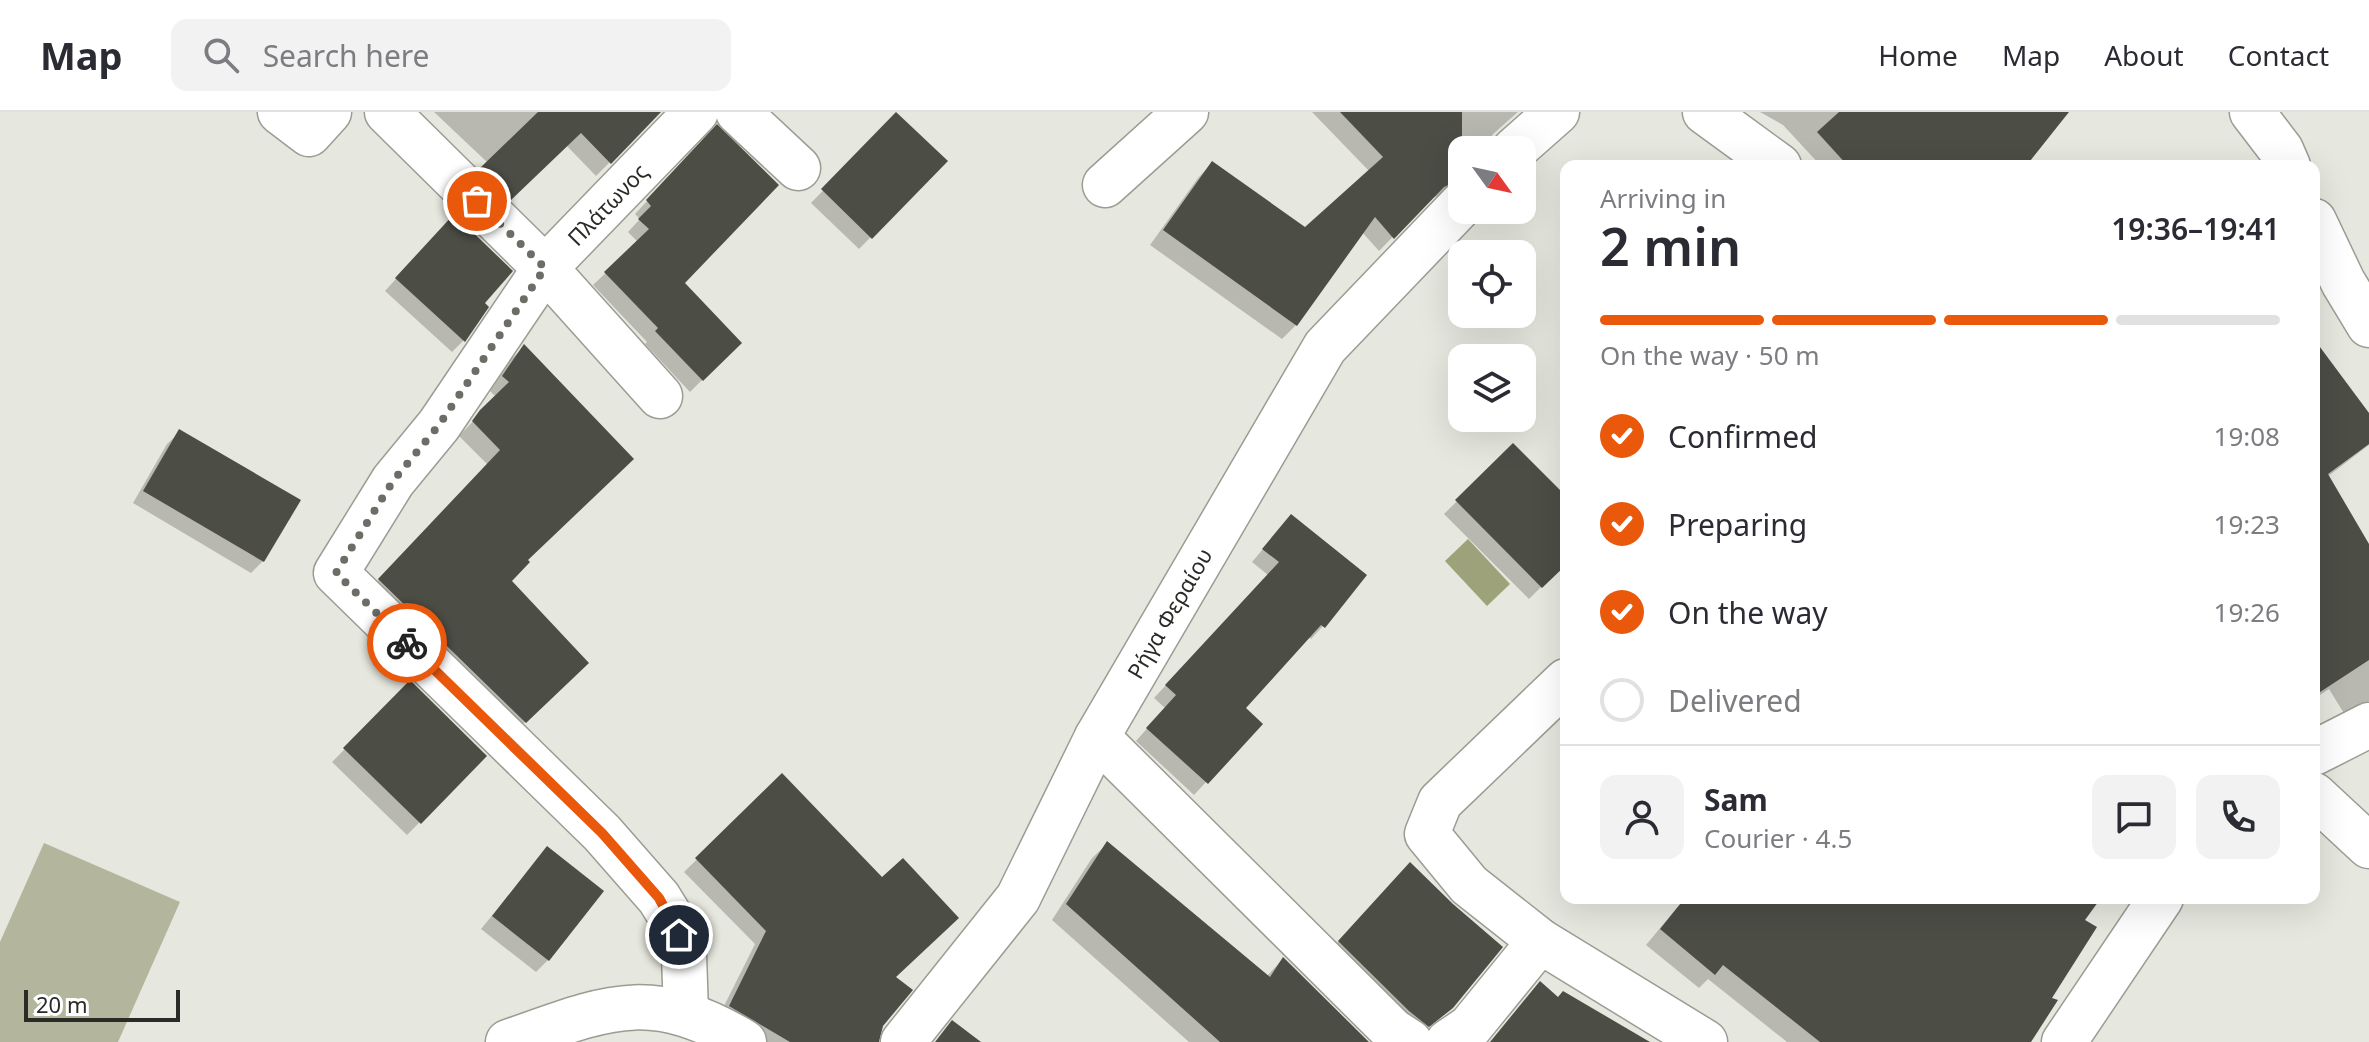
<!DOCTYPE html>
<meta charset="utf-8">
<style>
body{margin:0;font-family:"Noto Sans",sans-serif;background:#f2f2f3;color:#2b2b33;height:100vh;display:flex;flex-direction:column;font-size:30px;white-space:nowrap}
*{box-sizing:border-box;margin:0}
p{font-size:26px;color:#7c7c81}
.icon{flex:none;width:44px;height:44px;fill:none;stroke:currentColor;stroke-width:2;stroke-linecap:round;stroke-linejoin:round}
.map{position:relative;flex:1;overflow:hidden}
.sheet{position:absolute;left:1560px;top:48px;width:760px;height:744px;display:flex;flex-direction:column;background:#fff;border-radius:16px;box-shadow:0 8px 32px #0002}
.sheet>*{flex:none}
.needle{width:52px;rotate:123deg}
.fabs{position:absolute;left:1448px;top:24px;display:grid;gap:16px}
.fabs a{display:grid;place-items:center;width:88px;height:88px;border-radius:16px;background:#fff;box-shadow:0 8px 32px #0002;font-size:40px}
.scale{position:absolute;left:24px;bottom:20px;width:156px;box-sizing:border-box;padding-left:8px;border:4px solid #2a2b27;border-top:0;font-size:22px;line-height:28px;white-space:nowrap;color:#2a2b27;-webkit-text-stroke:6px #fff;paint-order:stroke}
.pin{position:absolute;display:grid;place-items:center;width:68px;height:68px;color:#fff;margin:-34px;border:4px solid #fff;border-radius:50%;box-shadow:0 2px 8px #0007}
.courier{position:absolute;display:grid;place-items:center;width:80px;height:80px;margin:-40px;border:6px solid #ea580c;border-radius:50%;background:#fff;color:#222;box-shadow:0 2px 10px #0007}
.head em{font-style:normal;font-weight:600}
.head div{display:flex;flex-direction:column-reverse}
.head{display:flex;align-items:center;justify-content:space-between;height:136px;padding:0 40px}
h1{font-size:52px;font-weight:600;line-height:60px}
.bar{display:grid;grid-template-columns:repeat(4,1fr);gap:12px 8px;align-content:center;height:96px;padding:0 40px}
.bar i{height:10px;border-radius:6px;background:#e1e1e2}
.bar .selected{background:#ea580c}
.bar p{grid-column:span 4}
.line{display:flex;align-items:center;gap:20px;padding:0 40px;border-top:2px solid #e1e1e2}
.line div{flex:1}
.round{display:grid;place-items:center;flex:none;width:84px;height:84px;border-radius:16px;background:#f2f2f3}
ol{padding:0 40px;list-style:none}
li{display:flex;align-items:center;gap:24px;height:88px}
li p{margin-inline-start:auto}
li .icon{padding:8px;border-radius:50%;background:#ea580c;color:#fff;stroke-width:4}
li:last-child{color:#7c7c81}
li i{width:44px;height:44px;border:4px solid #e1e1e2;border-radius:50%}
header{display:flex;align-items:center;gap:48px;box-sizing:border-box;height:112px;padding:0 40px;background:#fff;border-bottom:2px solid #e1e1e2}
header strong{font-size:38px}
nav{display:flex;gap:44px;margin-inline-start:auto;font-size:28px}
.search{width:560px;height:72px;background:#f2f2f3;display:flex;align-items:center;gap:20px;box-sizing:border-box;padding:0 28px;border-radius:16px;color:#7c7c81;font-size:30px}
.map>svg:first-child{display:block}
.green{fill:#b3b69c}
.water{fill:#9da27a}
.shadow{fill:#0003}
.building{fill:#4c4d45}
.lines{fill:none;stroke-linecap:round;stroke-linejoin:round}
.minor-casing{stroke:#9b9c93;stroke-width:47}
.minor{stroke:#fff;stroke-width:44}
.done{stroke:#6c6d67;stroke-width:8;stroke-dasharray:0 14.4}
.route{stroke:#ea580c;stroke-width:10}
.labels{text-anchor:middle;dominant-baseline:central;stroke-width:8;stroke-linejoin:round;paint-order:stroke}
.street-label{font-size:22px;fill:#2a2b27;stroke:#fff}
</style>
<header>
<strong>Map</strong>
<div class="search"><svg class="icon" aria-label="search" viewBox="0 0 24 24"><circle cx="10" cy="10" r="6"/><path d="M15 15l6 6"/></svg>Search here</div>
<nav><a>Home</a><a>Map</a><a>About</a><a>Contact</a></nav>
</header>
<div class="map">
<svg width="2369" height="930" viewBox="0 0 2369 930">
<rect width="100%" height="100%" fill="#e6e7de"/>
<path class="green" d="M44,731L180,790L118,930H0V830Z"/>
<path class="water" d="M1468,427L1510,472L1487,494L1445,449Z"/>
<g class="shadow">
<path d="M434,0H660L596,64L566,33L497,100L468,71L488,51Z"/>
<path d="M1312,0H1518L1493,22L1488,30V38H1462V66L1445,81L1430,87L1379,139L1362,120L1296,213L1282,227L1150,133L1198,66L1212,51L1305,117L1370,60Z"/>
<path d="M1760,0H2067L2024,54H1821L1783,13Z"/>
<path d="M897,2L946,49L859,137L811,91Z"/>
<path d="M705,27L683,171L739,231L690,280L645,232L647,230L593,173L638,130L628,120L640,107L635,102Z"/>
<path d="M442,116L464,228L452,240L385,179Z"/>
<path d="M524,235L525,449L510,469L587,551L510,624L365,482L488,353L459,324L496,285L490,279L510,248Z"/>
<path d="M2314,249L2369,304V333L2327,365L2369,436V589L2345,603L2329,577L2314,587Z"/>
<path d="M180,320L263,449L251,461L133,391L167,332Z"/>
<path d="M1513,334L1566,387V450L1529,487L1444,402Z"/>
<path d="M1291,404L1323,514L1311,527L1308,524L1243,597L1260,612L1194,683L1136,629L1165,596L1154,586L1268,463L1252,450Z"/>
<path d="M410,571L485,644L407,723L332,650Z"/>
<path d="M782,664L894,865L877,930H755L718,906L755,832L684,760Z"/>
<path d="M1107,732L1266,865L1283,847L1366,930H1189L1052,808L1092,746Z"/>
<path d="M547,736L548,848L536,860L481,817Z"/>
<path d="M1393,770L1451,895L1412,930L1322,847Z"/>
<path d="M1685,786H2099L2083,808L2029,930H1787L1708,867L1699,876L1646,833Z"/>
</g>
<g class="building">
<path d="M538,0H661L611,52L581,21L511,88L480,56Z"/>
<path d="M896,0L948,49L872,127L821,77Z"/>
<path d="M1340,0H1462V67L1444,75L1394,127L1375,105L1297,214L1163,118L1212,49L1305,115L1383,45Z"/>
<path d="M1839,0H2069L2026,54H1848L1817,20Z"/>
<path d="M717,12L779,73L685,171L742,231L703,269L655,219L658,216L604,160L649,117L638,107L651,94L646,88Z"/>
<path d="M454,102L513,159L485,191L489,195L465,230L395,166Z"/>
<path d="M2314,227L2369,301V332L2328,362L2369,432V548L2314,584Z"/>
<path d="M524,232L634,347L528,448L530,450L512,469L589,551L526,611L378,467L500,338L472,309L480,298L509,270L502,264Z"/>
<path d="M179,317L301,388L264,450L143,379Z"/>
<path d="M1513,331L1566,384V453L1542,476L1455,388Z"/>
<path d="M1291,402L1367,463L1325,516L1321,513L1246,596L1263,612L1208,672L1146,616L1176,583L1165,573L1279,450L1262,437Z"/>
<path d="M410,568L487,644L421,712L343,636Z"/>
<path d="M782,661L882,765L903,746L959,806L896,865L913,878L883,914L879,930H790L729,894L766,819L695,746Z"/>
<path d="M1107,729L1270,865L1283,845L1369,930H1220L1066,792Z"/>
<path d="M547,734L604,779L549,849L492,804Z"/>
<path d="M1410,750L1453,792L1503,835L1453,896L1429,915L1409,899L1338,829Z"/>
<path d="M1685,786H2101L2085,808L2097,815L2052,886L2058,888L2031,930H1820L1723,853L1715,863L1660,817Z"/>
<path d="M1540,869L1558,885L1563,879L1650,930H1490Z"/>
<path d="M952,908L981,930H935Z"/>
</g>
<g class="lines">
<defs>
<g id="minor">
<path d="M280,0L309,22L329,0"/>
<path d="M387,0L545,156L660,284"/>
<path d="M738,0L798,56"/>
<path d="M1705,0L1779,54"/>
<path d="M2252,0L2281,38L2288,54"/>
<path d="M1514,38L1557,0"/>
<path d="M1105,73L1186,0"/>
<path d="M2314,109L2343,170L2369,213"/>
<path d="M1566,569L1440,690L1427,722L1469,773L1540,829L1705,930"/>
<path d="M1097,625L1393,919L1410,930"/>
<path d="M2314,641L2369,613"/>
<path d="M2314,683L2369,734"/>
<path d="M686,901L684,843L672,807L659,786L602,721L336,461L393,369L439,313L545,156L696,0"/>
<path d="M508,930C605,896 649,873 744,930"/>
<path d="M903,930L1018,786L1097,625L1325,235L1462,92"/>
<path d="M1448,930L1470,915L1540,829"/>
<path d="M2064,930L2161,786"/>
</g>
</defs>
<use href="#minor" class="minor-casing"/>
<use href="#minor" class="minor"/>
</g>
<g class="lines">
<path class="done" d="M407,531L336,461L393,369L439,313L545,156L477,89"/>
<path class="route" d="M407,531L602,721L659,786L679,823"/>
</g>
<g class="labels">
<g class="street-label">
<text transform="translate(607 92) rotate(-46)">Πλάτωνος</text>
<text transform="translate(1169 501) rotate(-60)">Ρήγα Φεραίου</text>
</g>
</g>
</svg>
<div class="fabs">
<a><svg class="needle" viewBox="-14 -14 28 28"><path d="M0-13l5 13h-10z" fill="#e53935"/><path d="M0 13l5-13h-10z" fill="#7c7c81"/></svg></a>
<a><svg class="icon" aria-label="locate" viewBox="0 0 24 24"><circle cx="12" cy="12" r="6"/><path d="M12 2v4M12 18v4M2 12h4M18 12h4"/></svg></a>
<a><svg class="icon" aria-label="layers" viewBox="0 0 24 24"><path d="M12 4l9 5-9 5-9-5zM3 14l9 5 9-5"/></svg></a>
</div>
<div class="scale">20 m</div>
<div class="pin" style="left:477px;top:89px;background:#ea580c"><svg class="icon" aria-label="bag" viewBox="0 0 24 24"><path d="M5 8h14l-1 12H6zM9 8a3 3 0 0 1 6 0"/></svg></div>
<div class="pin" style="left:679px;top:823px;background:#1f2937"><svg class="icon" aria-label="home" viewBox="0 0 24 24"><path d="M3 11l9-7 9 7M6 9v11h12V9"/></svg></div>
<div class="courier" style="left:407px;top:531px"><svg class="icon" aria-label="bike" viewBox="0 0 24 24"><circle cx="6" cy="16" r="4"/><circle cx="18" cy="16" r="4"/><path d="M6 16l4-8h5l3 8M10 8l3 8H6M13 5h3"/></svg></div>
<section class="sheet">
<div class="head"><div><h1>2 min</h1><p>Arriving in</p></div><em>19:36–19:41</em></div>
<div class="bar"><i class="selected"></i><i class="selected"></i><i class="selected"></i><i></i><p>On the way · 50 m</p></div>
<ol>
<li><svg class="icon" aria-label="check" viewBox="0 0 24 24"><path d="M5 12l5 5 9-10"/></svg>Confirmed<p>19:08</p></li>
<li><svg class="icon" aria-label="check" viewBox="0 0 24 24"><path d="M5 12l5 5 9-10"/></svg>Preparing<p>19:23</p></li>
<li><svg class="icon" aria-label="check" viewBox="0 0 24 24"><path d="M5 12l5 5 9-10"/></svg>On the way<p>19:26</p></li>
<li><i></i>Delivered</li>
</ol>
<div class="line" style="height:144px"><a class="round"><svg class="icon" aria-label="person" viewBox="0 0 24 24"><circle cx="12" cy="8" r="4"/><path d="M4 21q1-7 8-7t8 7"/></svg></a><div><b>Sam</b><p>Courier · 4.5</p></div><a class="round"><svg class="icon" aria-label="chat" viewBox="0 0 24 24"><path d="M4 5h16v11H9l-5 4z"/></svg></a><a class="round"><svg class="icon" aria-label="phone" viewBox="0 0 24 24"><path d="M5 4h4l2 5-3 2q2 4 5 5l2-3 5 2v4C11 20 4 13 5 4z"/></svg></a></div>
</section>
</div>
